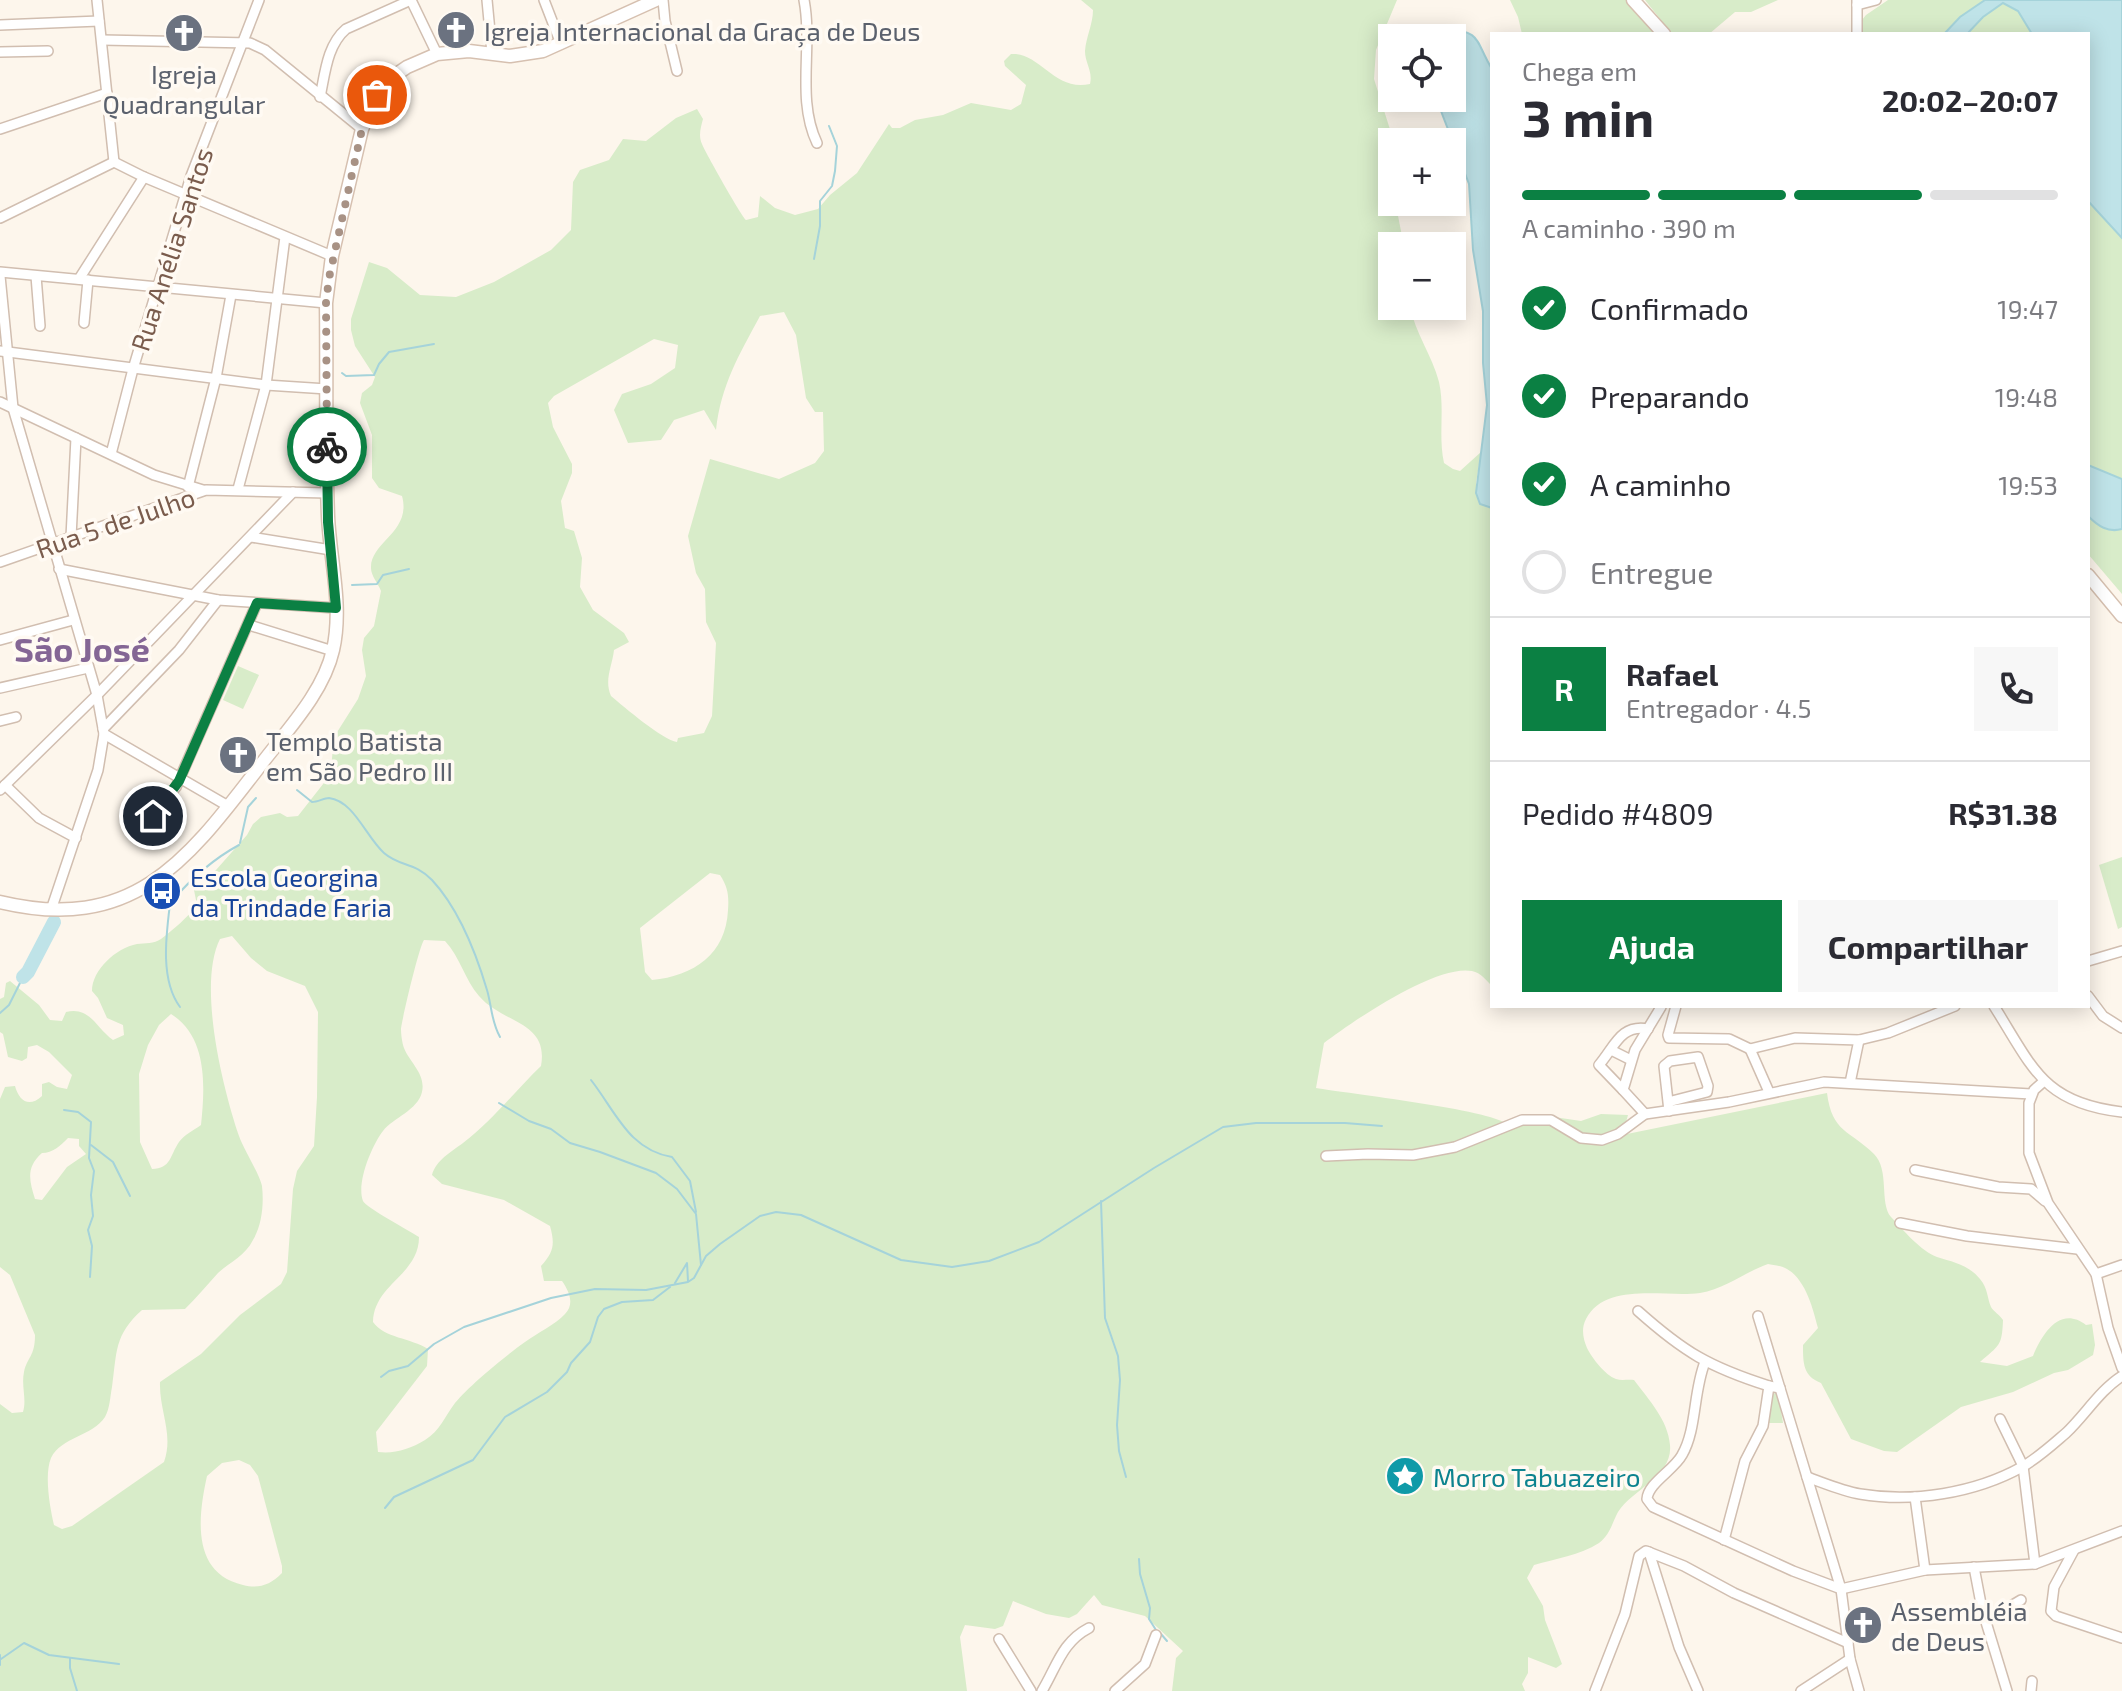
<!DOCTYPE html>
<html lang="pt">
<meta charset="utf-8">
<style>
body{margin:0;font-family:"Exo 2",sans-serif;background:#f7f7f7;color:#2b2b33;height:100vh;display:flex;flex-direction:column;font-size:30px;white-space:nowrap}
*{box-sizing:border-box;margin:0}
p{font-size:26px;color:#7c7c81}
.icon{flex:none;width:44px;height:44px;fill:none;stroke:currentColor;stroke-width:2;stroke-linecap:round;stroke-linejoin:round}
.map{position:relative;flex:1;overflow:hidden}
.sheet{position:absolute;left:1490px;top:32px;width:600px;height:976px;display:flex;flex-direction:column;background:#fff;border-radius:0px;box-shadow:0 4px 20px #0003}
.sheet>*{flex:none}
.fabs{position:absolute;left:1378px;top:24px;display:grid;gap:16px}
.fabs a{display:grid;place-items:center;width:88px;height:88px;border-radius:0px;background:#fff;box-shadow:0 4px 20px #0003;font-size:40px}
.pin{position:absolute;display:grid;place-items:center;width:68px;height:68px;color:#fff;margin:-34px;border:4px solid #fff;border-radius:50%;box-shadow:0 2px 8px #0007}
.courier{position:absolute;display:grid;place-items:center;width:80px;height:80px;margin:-40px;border:6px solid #0b8043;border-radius:50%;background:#fff;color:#222;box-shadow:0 2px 10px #0007}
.headline em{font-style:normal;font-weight:700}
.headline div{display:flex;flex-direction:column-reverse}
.headline{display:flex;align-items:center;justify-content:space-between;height:136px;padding:0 32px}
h1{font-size:52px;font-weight:700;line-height:60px}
.bar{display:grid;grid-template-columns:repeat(4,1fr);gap:12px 8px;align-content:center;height:96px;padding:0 32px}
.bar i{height:10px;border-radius:6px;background:#e1e1e2}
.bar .active{background:#0b8043}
.bar p{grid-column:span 4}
.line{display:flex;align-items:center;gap:20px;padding:0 32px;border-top:2px solid #e1e1e2}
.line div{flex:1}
.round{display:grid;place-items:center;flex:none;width:84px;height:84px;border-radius:0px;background:#f7f7f7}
ol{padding:0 32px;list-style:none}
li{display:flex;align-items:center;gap:24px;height:88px}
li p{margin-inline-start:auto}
li .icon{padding:8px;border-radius:50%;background:#0b8043;color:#fff;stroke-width:4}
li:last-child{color:#7c7c81}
li i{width:44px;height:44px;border:4px solid #e1e1e2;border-radius:50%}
.button{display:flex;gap:16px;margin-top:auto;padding:16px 32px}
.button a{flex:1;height:92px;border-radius:0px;background:#0b8043;color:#fff;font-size:32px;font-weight:700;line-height:92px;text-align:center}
.button a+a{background:#f7f7f7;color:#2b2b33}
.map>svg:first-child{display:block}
.green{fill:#d8ecc9;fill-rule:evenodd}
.water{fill:#bfe3e8;stroke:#a5d3da;stroke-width:2}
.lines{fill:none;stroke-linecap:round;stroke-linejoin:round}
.stream{stroke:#a5d3da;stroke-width:2}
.river{stroke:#bfe3e8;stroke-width:14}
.street-casing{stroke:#d1beb0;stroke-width:12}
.secondary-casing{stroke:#d6c0b0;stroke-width:15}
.street{stroke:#fff;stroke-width:9}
.secondary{stroke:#fff;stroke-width:12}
.done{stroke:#a89285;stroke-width:8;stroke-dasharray:0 14.4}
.route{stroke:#0b8043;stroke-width:10}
.labels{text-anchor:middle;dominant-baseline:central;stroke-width:7;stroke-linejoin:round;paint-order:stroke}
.worship-label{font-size:26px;fill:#5b616d;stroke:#fffaf3;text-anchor:start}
.street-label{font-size:26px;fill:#7a5c4d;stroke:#fffaf3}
.transit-label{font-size:26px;fill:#164399;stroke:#fffaf3;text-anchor:start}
.culture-label{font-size:26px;fill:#0d838f;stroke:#fffaf3;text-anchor:start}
.district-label{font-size:34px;font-weight:bold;fill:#846695;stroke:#fffaf3}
</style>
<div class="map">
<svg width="2122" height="1691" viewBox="0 0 2122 1691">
<rect width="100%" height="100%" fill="#fdf6ec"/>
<g class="green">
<path d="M1081,0H1397L1376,50L1374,79L1394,142H1392V202H1400L1398,216L1404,246H1392V306H1410C1415,333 1432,355 1439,382C1445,409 1438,435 1444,463L1453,469L1460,471L1481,452L1476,483L1486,507L1492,508V986C1486,980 1481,973 1472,971C1436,964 1353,1021 1324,1043L1316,1088C1345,1093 1493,1110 1506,1124L1554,1117L1581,1121L1601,1114L1628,1115L1625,1126L1627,1134L1827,1093C1832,1133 1850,1130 1874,1154C1890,1170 1879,1203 1891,1217C1902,1229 1922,1252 1937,1257C1953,1262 1969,1265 1980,1279C1988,1288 1987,1298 1991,1307C1993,1311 2000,1315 2003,1320C2002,1347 1999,1345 1980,1362L2007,1366L2033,1356C2042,1334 2060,1305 2086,1325L2092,1324L2095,1345L2093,1355L2068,1370L2054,1373L2013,1392L1961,1407L1897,1452L1884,1451L1851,1439L1821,1383C1803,1376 1803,1363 1803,1345L1818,1328C1813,1309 1806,1280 1787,1269C1782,1266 1773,1265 1768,1264C1745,1272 1725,1289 1700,1293C1666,1298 1606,1281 1586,1319C1581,1328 1583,1339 1587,1348C1592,1358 1605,1375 1616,1379C1622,1381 1628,1379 1634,1380C1649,1400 1668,1420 1670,1445C1673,1476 1633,1489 1618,1512C1612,1523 1610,1535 1599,1543C1580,1555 1555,1559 1534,1565L1527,1578L1543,1606L1545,1620L1562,1664L1556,1668L1528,1657V1673L1522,1684L1525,1691H1172L1176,1658L1183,1651L1145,1616L1102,1605L1094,1595L1077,1614L1069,1618L1046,1614L1013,1601L1003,1626L995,1629L965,1625L960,1637L967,1691H0V1404L12,1413L23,1412C27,1399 21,1386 24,1372C27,1357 35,1357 35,1335L10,1275L0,1267V1099L5,1087L15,1086C19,1101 29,1108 42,1096V1084L49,1082L57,1087L67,1089L72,1075L49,1052L37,1045L28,1047L27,1058L22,1061L8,1057L3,1034L0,1032V999L4,997L6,983L10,981L39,1005L50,1020L62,1021L66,1012C90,1006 96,1028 113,1040L124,1035L123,1025L107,1018L98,998L92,991C92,970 116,948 137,944C145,943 154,944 161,939C174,929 187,918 197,905L194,890L200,881L216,870L247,835L253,824L261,817L280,813L287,817L298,816L327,779L331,769L334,737L358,699L366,676L362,650L364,638L374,626L381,591C378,583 371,576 371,568C370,542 412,532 402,496L379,488L372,478V435L360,403L362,393L372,385L375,377L355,346L351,330V319L369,262L387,268L420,295L456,297L494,282L551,250L571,230L573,182L580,170L609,160L623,139L646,141L676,118L697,109L703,119C701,127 698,135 702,144C705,152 742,217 746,220L758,217L760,196L775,208L795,215L818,209L830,195L857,173L889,124L892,128H900L915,120L943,115L971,103L1011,110L1021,104L1026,85L1005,66L1004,61L1011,54C1040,52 1054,92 1090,84C1093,71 1085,63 1085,51C1086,37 1093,24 1093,10ZM784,312L796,335L806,398L815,412H823L824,451L815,463L779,479L710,459L688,536L696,573L705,589L706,622L716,643L712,716L704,733L678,738L677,742C663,740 624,707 611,696C604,680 612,667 614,650L629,642L624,633L593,610L580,587L582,558L574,531L565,528L561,501L572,473V464L553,427L548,403L554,396L654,339L678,345L675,368L651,384L622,394L614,410L628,443L661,440L674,420L704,410L716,430C721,385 739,355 760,316ZM710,873L720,875C728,887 729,896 728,910C726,954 694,976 652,980L645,972L640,928ZM232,936L251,958L267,971L305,986L318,1012L317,1097L314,1146L297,1171L293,1189L287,1272L281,1284L240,1315L201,1354L160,1382C159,1411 174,1434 164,1462L72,1526L62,1529L54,1525C50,1508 44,1475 51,1458C61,1437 93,1436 105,1417C110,1408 110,1397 112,1387C117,1352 114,1335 142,1310L185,1309C196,1298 207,1285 218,1273C230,1262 245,1256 253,1240C262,1225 264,1204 262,1186C260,1175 244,1150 239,1136C223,1089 197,985 220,939ZM424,940L445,941C460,957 465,980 479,996C503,1024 549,1021 541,1066C515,1091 492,1121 463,1143C451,1152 436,1160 432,1175L442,1184L504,1200L550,1226C555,1244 554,1252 541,1266L544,1281H562C569,1291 575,1304 565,1314C555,1325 537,1333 525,1342C505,1356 470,1385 455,1403C445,1416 440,1431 425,1440C410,1449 395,1454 378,1452L376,1432L427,1366L428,1349C411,1338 384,1338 373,1322C374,1284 419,1275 419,1237C410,1231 365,1207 363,1201C356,1183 372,1145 383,1131C393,1118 418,1110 422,1092C426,1074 410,1063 404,1048C402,1043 401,1034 401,1029C402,1019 419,947 424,940ZM171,1014C208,1037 205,1087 201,1125C194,1130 184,1135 179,1142C170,1155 171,1169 152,1169L140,1142L139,1074L148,1045L159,1025ZM68,1138L79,1139V1146L86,1154L67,1167L42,1200L35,1199C29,1180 26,1167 42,1153C53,1153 60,1146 68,1138ZM239,1460L250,1465L258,1476L282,1566V1573C270,1585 259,1589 243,1585C191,1573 198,1517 207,1476L222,1463Z"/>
<path d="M1510,0H1626L1654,34H1522L1518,17Z"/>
<path d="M1645,0H1778L1751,12H1735L1709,34H1672Z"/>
<path d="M1888,0H1985L1960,17L1944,34H1860L1858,25L1866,15Z"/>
<path d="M2003,3L2018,11L2032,34H1967L1983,17Z"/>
<path d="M2088,201L2122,238V479L2088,465Z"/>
<path d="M2088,516C2098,526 2108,533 2122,529V594L2088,554Z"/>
<path d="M238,666L259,675L243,709L223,700Z"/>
<path d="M2122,857V927L2118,929L2099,865Z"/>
<path d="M1778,1393L1783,1423H1768L1771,1394Z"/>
</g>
<g class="water">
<path d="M1985,0H2122V238L2088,201V34H2032L2018,11L2003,3L1983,17L1967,34H1944L1960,17Z"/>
<path d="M1446,29C1482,31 1475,41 1492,69V508L1480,504L1476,493L1487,405L1483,363V311L1473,250L1469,184L1436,98H1452V38H1436L1440,30Z"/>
<path d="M2088,465L2122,479V529C2108,533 2098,526 2088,516Z"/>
</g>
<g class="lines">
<g class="stream">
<path d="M814,259L820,226V201L832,186L835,171L837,146L829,126"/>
<path d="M342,373L346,376L374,375L379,364L389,352L434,344"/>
<path d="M352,585L377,584L383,575L409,569"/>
<path d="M297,790L312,802C318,802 324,798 329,798C354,801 366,837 384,853C400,867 415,862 432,880C458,908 476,953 487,990C492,1007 491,1021 500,1037"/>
<path d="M240,843L248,807L256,798"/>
<path d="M171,902C190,880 213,859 239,845"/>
<path d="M170,904C166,936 160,980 180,1007"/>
<path d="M0,1013L9,1005L21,981"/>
<path d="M591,1080C616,1112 629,1150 672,1157L690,1181L696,1212"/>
<path d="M499,1103L529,1121L551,1129L570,1143L600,1152L656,1173L677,1189L696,1214L701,1265"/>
<path d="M64,1110L78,1112L91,1122L89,1158L94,1171L91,1195L93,1216L88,1230L92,1246L90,1277"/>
<path d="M91,1145L113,1162L130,1196"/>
<path d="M1101,1201L1105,1318L1118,1356L1120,1380L1117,1425L1119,1451L1126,1477"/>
<path d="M675,1283L687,1263L688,1281"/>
<path d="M381,1377L389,1371L408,1366L434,1344L464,1327L551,1298L595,1289L646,1290L688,1282L694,1278L706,1256L720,1244L760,1216L776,1212L801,1215L901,1260L952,1267L989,1261L1039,1242L1154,1168L1223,1127L1256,1123H1345L1382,1126"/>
<path d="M385,1508L394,1497L473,1460L505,1417L547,1392L567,1372L571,1363L590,1342L598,1317L604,1309L622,1302L653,1300L670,1287"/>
<path d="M1139,1559L1140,1574L1150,1608L1149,1619L1156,1630"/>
<path d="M1161,1634L1167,1641"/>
<path d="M0,1655V1665"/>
<path d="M70,1658V1668L77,1691"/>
<path d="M1,1659L24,1643L49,1655L119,1664"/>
</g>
<path class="river" d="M23,977L28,972L54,922"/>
<defs>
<g id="street">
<path d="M97,0L114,162"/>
<path d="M411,0L437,54"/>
<path d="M487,0L492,53"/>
<path d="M544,0L561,44"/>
<path d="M663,0L665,21L677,71"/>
<path d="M804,0C813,47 796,99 817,143"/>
<path d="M1857,5L1876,0"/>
<path d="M0,25L99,21"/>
<path d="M1857,34V0"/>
<path d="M102,40L250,43L265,50L362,129"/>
<path d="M0,52L48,51"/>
<path d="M320,97C325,74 327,45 346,29L411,0"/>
<path d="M0,129L107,93"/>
<path d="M114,162L144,177L332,256"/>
<path d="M0,218L114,162"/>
<path d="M0,272L326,303"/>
<path d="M0,276L13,408L97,695L104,734L98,770L51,910"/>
<path d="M36,276L40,326"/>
<path d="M79,279L144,177"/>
<path d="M84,323L88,280"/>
<path d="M0,351L266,385L327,389"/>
<path d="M0,402L154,475L203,490"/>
<path d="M111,454L133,369L191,176L259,0"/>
<path d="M188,487L216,378L231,295"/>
<path d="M238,489L266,385L285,237"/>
<path d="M71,537L76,438"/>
<path d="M251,537L331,550"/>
<path d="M0,562L206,490L327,493"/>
<path d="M59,569L218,600L336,608"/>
<path d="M249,625L333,651"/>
<path d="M0,640L73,620"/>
<path d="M0,688L88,668"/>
<path d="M0,721L16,717"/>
<path d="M103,729L179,650L218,600"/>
<path d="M104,734L228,806"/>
<path d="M5,785L39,818L76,838"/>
<path d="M0,790L97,695L293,492"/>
<path d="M136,836L176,787L257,603"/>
<path d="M2088,961L2122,951"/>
<path d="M2088,996L2103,1016L2122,1028"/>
<path d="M1676,1006L1668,1035L1669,1038L1729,1039L1750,1049L1795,1038L1859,1040L1888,1033L1955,1006"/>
<path d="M1994,1006C2033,1068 2043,1103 2122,1112"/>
<path d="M1750,1049L1769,1092"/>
<path d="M1611,1050L1631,1060"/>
<path d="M2043,1082L2034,1090L2029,1103V1153L2048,1203L2096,1274L2108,1328L2122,1368"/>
<path d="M1850,1083L1859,1040"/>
<path d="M1623,1090L1599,1065C1615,1046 1621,1024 1648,1029"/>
<path d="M1668,1102L1707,1092L1708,1086L1698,1057L1670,1061L1664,1066L1669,1111"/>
<path d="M1645,1114L1623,1090L1635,1050L1661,1007"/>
<path d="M1326,1156L1368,1154L1413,1155L1455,1147L1522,1120H1551L1581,1138L1602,1140L1618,1134L1645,1114L1729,1102L1824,1082L2031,1094"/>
<path d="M1915,1170L1998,1187L2031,1189L2045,1201"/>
<path d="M1900,1223L1967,1236L2077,1249"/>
<path d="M2096,1274L2122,1265"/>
<path d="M1638,1311C1684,1352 1709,1367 1769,1386"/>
<path d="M1758,1316L1841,1589L1850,1659L1859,1691"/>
<path d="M1705,1362C1693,1392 1697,1429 1682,1455C1674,1470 1648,1483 1647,1499L1653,1507L1793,1571L1841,1589L1925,1570L2035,1564L2122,1531"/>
<path d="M2000,1419L2023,1466L2035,1564"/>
<path d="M1807,1477C1824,1483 1842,1491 1860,1494C1913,1503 1975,1493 2022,1467C2038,1458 2052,1445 2066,1433C2085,1415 2100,1390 2122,1376"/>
<path d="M1915,1497L1925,1570"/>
<path d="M1724,1540L1745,1461L1763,1426L1769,1386L1780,1388"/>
<path d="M2074,1550L2054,1587L2051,1611L2056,1616L2122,1638"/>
<path d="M1649,1552L1679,1647L1698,1691"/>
<path d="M1974,1567L1982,1609L2007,1691"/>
<path d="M1986,1621L2021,1600"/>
<path d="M999,1639L1031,1691"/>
<path d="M1042,1691C1057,1666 1062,1642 1089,1628"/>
<path d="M1115,1691L1145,1664L1156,1635"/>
<path d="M1595,1691L1625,1614L1639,1556L1646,1551L1684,1566L1734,1593L1848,1643"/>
<path d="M1801,1691L1850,1659"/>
<path d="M2031,1691L2032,1681"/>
</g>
<g id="secondary">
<path d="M1633,0L1664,34"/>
<path d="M2088,575L2122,616"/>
<path d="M0,902C138,935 191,855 266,758C291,726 324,690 333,650C343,606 330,560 328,516C325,445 327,374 326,303L332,256L362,129L377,95L391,78L407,67L437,54L469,51L510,56L543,51L656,0"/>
</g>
</defs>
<use href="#street" class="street-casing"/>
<use href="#secondary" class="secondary-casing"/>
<use href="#street" class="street"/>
<use href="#secondary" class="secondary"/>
</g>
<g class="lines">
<path class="done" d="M327,447L326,303L329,278L362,129L377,95"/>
<path class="route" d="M153,816L179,781L257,603L336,608L328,522L327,447"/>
</g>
<defs>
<symbol id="church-disc" viewBox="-11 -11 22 22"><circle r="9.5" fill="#6b7280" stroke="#fffaf3"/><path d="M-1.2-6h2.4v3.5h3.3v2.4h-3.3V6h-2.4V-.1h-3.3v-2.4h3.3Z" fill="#fff"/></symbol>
<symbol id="bus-disc" viewBox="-11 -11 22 22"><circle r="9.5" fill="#1a4fb4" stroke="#fffaf3"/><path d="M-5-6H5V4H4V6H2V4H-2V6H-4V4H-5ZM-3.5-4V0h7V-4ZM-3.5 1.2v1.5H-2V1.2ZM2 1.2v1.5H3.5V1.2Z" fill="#fff"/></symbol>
<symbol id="sight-disc" viewBox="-11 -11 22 22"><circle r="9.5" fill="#0f9aa8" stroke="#fffaf3"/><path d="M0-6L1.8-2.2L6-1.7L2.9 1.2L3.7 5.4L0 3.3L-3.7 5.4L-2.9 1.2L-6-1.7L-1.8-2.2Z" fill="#fff"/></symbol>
</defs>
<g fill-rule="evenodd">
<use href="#church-disc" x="434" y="8" width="44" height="44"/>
<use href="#church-disc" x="162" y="11" width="44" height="44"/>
<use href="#church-disc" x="216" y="733" width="44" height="44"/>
<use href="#bus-disc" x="140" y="869" width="44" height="44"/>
<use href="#sight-disc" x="1383" y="1454" width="44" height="44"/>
<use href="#church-disc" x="1841" y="1603" width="44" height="44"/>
</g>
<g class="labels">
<g class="worship-label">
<text x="484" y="30">Igreja Internacional da Graça de Deus</text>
<text x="184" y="73" text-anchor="middle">Igreja<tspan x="184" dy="30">Quadrangular</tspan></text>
<text x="266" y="740">Templo Batista<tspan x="266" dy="30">em São Pedro III</tspan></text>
<text x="1891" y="1610">Assembléia<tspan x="1891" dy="30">de Deus</tspan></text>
</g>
<g class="street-label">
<text transform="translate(171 249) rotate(-72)">Rua Anélia Santos</text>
<text transform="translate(115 522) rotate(-19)">Rua 5 de Julho</text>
</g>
<g class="transit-label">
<text x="190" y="876">Escola Georgina<tspan x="190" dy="30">da Trindade Faria</tspan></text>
</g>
<g class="culture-label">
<text x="1433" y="1476">Morro Tabuazeiro</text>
</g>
<g class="district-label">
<text x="82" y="648">São José</text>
</g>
</g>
</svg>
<div class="fabs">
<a><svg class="icon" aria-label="locate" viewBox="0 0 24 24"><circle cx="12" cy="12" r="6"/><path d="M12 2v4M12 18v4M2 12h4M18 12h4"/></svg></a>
<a>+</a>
<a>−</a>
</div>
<div class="pin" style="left:377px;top:95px;background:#ea580c"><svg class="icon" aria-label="bag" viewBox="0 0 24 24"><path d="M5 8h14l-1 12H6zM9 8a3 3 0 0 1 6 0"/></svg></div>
<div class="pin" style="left:153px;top:816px;background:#1f2937"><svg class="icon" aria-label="home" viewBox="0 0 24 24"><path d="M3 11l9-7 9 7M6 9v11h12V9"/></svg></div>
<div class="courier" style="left:327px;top:447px"><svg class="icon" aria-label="bike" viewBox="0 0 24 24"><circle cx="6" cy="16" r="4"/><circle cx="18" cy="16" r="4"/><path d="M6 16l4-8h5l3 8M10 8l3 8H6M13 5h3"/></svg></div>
<section class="sheet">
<div class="headline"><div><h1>3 min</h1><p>Chega em</p></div><em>20:02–20:07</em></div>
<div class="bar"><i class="active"></i><i class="active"></i><i class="active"></i><i></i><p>A caminho · 390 m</p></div>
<ol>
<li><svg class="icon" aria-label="check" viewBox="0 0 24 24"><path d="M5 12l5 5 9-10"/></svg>Confirmado<p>19:47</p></li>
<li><svg class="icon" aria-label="check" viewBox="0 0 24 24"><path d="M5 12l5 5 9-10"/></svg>Preparando<p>19:48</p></li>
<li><svg class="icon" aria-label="check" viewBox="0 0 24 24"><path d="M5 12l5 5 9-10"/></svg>A caminho<p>19:53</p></li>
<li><i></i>Entregue</li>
</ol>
<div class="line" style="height:144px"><b class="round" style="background:#0b8043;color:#fff">R</b><div><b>Rafael</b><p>Entregador · 4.5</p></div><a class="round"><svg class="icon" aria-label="phone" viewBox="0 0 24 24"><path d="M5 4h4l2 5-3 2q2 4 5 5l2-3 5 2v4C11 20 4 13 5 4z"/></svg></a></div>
<div class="line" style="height:104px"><div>Pedido #4809</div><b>R$31.38</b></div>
<div class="button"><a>Ajuda</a><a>Compartilhar</a></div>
</section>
</div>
